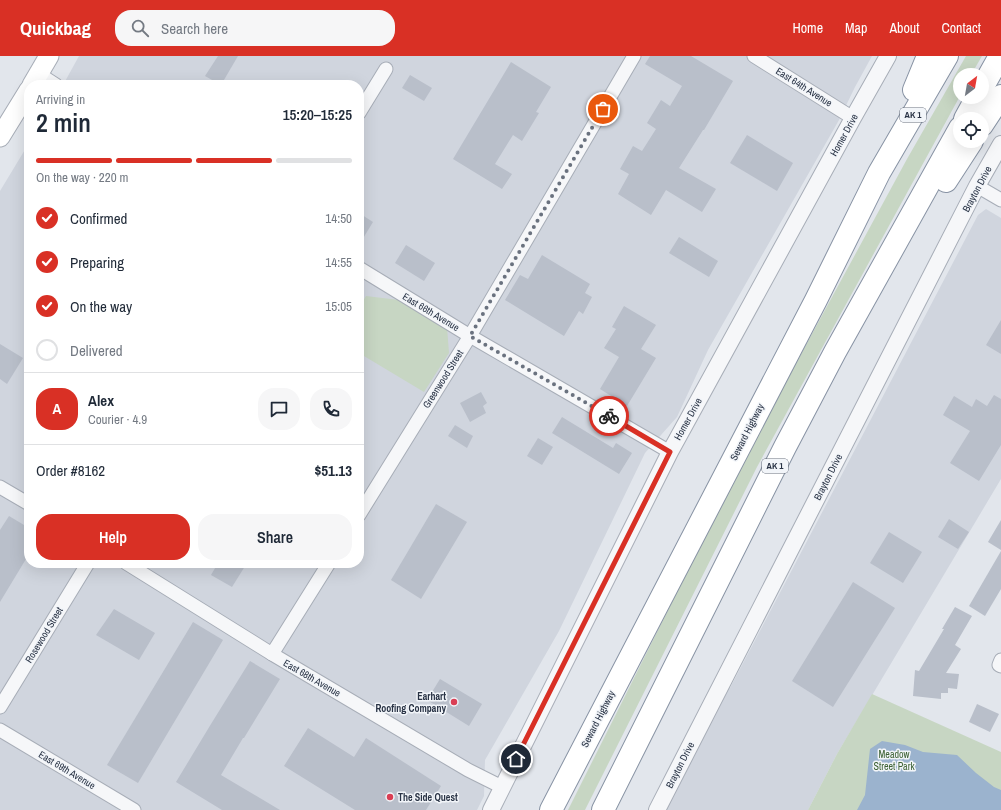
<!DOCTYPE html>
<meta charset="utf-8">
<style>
body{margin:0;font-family:"Archivo Narrow",sans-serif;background:#f6f6f7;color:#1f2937;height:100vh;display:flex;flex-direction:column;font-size:15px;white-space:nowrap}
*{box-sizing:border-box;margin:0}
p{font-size:13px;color:#747a83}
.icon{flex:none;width:22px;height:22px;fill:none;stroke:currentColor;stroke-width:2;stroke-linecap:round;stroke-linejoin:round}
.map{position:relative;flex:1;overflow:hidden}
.details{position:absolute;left:24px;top:24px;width:340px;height:488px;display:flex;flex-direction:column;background:#fff;border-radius:16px;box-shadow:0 4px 16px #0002}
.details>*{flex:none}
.needle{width:26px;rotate:31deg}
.fabs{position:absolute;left:953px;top:12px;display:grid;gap:8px}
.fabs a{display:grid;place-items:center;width:36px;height:36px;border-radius:50%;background:#fff;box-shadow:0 4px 16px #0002;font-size:20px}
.pin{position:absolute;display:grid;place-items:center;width:34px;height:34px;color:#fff;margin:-17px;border:2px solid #fff;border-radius:50%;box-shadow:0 1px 4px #0007}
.courier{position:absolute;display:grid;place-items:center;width:40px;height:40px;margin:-20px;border:3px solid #d93025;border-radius:50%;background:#fff;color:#222;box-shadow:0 1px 5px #0007}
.headline em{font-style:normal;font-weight:600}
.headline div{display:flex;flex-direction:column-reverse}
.headline{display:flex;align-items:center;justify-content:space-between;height:68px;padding:0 12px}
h1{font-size:26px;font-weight:600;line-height:30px}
.bar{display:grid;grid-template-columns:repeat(4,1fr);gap:6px 4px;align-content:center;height:48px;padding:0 12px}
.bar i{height:5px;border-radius:3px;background:#e0e1e3}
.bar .on{background:#d93025}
.bar p{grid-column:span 4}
.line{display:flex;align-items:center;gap:10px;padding:0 12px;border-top:1px solid #e0e1e3}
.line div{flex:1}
.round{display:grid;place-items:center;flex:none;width:42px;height:42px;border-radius:16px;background:#f6f6f7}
ol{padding:0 12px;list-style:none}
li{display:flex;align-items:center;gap:12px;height:44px}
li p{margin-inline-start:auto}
li .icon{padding:4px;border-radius:50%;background:#d93025;color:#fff;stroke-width:4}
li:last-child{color:#747a83}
li i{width:22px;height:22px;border:2px solid #e0e1e3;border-radius:50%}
.primary-button{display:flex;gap:8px;margin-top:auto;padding:8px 12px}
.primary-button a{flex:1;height:46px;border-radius:16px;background:#d93025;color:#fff;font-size:16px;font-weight:600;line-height:46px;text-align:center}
.primary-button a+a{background:#f6f6f7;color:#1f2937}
header{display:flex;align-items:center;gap:24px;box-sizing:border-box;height:56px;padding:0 20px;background:#d93025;color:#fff}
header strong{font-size:19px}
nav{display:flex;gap:22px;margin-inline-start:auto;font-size:14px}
.search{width:280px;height:36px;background:#f6f6f7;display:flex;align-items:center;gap:10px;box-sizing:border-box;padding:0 14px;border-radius:16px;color:#747a83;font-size:15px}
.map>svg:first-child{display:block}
.built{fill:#d0d5de}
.green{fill:#c7d6c3}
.water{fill:#9bb3ce}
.building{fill:#b9bfca}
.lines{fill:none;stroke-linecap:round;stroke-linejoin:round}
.minor-casing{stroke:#a7adb7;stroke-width:15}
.tertiary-casing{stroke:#a7adb7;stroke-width:18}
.secondary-casing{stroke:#a7adb7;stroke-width:21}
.motorway-casing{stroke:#8893a4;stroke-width:24}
.minor{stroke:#f6f7f9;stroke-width:13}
.tertiary{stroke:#f6f7f9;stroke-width:16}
.secondary{stroke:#fff;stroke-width:19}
.motorway{stroke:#fff;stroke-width:22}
.done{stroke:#6a727f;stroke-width:4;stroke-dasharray:0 7.2}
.route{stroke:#d93025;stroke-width:5}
.poi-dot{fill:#da3e54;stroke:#f2f5f9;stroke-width:1.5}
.labels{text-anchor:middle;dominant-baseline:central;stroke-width:3;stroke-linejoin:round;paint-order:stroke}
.shield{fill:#f2f5f9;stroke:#656d7b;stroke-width:1}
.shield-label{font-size:9px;font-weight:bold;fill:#293345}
.street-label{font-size:10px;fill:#293345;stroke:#f2f5f9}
.poi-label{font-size:10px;font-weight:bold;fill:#293345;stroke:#f2f5f9;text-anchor:end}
.park-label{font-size:10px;fill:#3d6235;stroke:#f2f5f9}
</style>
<header>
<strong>Quickbag</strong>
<div class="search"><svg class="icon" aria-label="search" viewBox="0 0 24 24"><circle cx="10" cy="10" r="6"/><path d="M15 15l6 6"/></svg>Search here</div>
<nav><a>Home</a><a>Map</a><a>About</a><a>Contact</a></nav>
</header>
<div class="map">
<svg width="1001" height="754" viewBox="0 0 1001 754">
<rect width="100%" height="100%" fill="#e2e6ec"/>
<g class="built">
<path d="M79,0H872L855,31L839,64L708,294L677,361L645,397L559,575L485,704L484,740L477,754H0V135L29,87V507H359V29H63Z"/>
<path d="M986,153L1001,162V423L837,698L808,754H663L725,631L730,632L978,159Z"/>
</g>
<g class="green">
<path d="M966,0H982L971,19H960V40L757,411L585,754H568L670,550L756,381L907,103Z"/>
<path d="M366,240L399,244L447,271L449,297L424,336L359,297V252Z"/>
<path d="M872,638L1001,696V754H808L837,698Z"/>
</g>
<path class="water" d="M882,685L905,689L923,696L957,699L976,717L994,731L1001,734V754H857L865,739L870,693Z"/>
<g class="building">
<path d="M218,0H238L221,29L205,20Z"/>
<path d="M650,0H691L733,25L704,74H703L679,112L716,133L702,156L666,134L651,159L618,138L629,118L620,113L633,90L642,95L656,73L647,67L661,44L670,50L682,30L645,8Z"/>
<path d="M511,6L551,31L536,56L539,57L522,85L513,79L495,108L512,118L502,133L453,103Z"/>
<path d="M410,19L432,32L424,45L402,32Z"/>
<path d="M747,79L793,107L777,135L730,107Z"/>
<path d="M359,157L373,166L359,189Z"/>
<path d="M679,181L718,205L709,221L669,197Z"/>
<path d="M406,189L435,207L424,225L395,207Z"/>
<path d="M542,199L590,228L585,237L592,241L583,258L579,255L564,280L505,244L520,219L528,223Z"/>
<path d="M624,250L656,269L641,293L656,302L627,350L600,333L619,301L604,292L616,273L612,271Z"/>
<path d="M1001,264V298L986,289Z"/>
<path d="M0,288L23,302L7,328L0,323Z"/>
<path d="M481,336L487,347L483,350L486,357L470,366L460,347Z"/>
<path d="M994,339L1001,343V389L979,425L950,407L970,375L943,359L954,340L972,351L976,343L987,350Z"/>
<path d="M562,361L613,392L616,387L632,397L619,418L552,377Z"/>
<path d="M455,369L473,380L467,392L448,380Z"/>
<path d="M538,382L553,391L542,409L527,400Z"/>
<path d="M436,448L467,466L421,543L391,524Z"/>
<path d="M9,460L29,472V498L0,546V474Z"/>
<path d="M949,463L969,476L958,493L938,481Z"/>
<path d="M1001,464V494L988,486Z"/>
<path d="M889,476L922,496L903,527L870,507Z"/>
<path d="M1001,495V533L985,560L969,550Z"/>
<path d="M218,507H247L232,531L211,519Z"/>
<path d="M853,526L895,552L833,651L792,625Z"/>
<path d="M955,551L972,560L955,589L961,593L946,617L959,618L957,633L948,632V637H941V643L913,640L915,614L919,615L944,573H942Z"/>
<path d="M114,553L155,577L139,604L96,579Z"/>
<path d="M193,566L223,584L138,727L107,709Z"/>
<path d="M250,605L280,623L244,682H243L221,719L280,754H222L176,726L211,668Z"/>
<path d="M440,623L482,648L469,670L427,644Z"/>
<path d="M977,648L999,658L990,676L969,666Z"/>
<path d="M308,672L354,701L366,682L441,730L426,754H355L284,710Z"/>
</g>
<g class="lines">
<defs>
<g id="minor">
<path d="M754,0L853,62"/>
<path d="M39,18L56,29"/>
<path d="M359,57L386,13"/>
<path d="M977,130L1001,144"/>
<path d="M359,212L470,280L670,396"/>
<path d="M0,431L29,448"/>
<path d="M359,459L470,280L634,0"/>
<path d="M126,507L272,598L468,714L502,731"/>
<path d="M272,598L329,507"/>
<path d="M1001,604L999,609L1001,610"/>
<path d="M0,651L88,507"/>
<path d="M0,674L134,754"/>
</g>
<g id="tertiary">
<path d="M491,754L670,396L853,62L888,0"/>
<path d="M657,754L977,130L1001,88"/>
</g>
<g id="secondary">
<path d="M32,29L49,0"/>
<path d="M0,81L29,34"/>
</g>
<g id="motorway">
<path d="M982,32L1000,0"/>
<path d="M914,34L928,0"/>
<path d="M965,63L977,41"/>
<path d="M982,69L1001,40"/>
<path d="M946,125L972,85"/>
<path d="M551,754L816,244L879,117L947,0"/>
<path d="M603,754L785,391L835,296L960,72"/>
</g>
</defs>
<use href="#minor" class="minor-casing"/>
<use href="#tertiary" class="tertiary-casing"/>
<use href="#secondary" class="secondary-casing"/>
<use href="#motorway" class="motorway-casing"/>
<use href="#minor" class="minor"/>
<use href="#tertiary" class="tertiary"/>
<use href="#secondary" class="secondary"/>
<use href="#motorway" class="motorway"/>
</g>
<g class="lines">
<path class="done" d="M603,53L470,280L609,360"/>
<path class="route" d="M516,703L670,396L609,360"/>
</g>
<g class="poi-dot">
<circle cx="454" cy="646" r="4"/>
<circle cx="390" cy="741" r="4"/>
</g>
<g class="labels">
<g class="shield">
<rect x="900" y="52" width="26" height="14" rx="3"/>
<rect x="762" y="403" width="26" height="14" rx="3"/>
</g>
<g class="shield-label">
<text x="913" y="59">AK 1</text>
<text x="775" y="410">AK 1</text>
</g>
<g class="street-label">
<text transform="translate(804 31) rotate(32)">East 64th Avenue</text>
<text transform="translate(844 79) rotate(-61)">Homer Drive</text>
<text transform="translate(977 133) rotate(-62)">Brayton Drive</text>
<text transform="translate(431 256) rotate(31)">East 66th Avenue</text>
<text transform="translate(443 323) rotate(-58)">Greenwood Street</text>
<text transform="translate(688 363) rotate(-61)">Homer Drive</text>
<text transform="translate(747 376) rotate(-63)">Seward Highway</text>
<text transform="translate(828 421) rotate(-63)">Brayton Drive</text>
<text transform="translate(44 579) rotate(-59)">Rosewood Street</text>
<text transform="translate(312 622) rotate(30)">East 68th Avenue</text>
<text transform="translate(598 663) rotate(-63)">Seward Highway</text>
<text transform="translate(680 709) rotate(-63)">Brayton Drive</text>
<text transform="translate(67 714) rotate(31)">East 69th Avenue</text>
</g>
<g class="poi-label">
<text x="446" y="640">Earhart<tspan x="446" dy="12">Roofing Company</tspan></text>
<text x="398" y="741" text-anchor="start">The Side Quest</text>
</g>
<g class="park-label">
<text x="894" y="698">Meadow<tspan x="894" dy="12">Street Park</tspan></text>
</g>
</g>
</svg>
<div class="fabs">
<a><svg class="needle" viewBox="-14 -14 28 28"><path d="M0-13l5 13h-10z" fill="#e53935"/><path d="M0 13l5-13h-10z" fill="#747a83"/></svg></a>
<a><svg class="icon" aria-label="locate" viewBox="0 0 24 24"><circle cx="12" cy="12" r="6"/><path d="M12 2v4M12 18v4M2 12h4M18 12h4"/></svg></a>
</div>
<div class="pin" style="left:603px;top:53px;background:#ea580c"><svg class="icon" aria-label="bag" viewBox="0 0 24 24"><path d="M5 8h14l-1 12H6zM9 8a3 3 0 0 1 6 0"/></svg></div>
<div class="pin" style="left:516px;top:703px;background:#1f2937"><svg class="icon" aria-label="home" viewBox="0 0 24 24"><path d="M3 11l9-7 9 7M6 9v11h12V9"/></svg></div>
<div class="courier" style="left:609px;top:360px"><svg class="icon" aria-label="bike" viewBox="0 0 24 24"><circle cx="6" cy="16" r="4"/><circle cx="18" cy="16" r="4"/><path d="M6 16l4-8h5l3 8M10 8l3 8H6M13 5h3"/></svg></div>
<section class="details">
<div class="headline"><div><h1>2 min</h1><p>Arriving in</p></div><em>15:20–15:25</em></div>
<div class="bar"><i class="on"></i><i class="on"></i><i class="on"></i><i></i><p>On the way · 220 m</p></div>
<ol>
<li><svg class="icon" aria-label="check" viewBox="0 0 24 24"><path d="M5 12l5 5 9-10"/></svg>Confirmed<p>14:50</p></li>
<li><svg class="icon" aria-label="check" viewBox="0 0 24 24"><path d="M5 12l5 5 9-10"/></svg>Preparing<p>14:55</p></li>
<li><svg class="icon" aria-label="check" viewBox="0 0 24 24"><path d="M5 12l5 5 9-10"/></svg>On the way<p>15:05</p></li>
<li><i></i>Delivered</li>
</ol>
<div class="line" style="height:72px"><b class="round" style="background:#d93025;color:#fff">A</b><div><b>Alex</b><p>Courier · 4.9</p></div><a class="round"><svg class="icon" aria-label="chat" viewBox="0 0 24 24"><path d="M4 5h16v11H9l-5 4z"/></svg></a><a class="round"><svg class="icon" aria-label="phone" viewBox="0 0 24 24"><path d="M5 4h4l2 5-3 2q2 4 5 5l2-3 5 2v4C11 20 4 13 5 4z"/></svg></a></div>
<div class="line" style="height:52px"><div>Order #8162</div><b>$51.13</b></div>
<div class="primary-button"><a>Help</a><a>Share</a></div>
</section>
</div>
